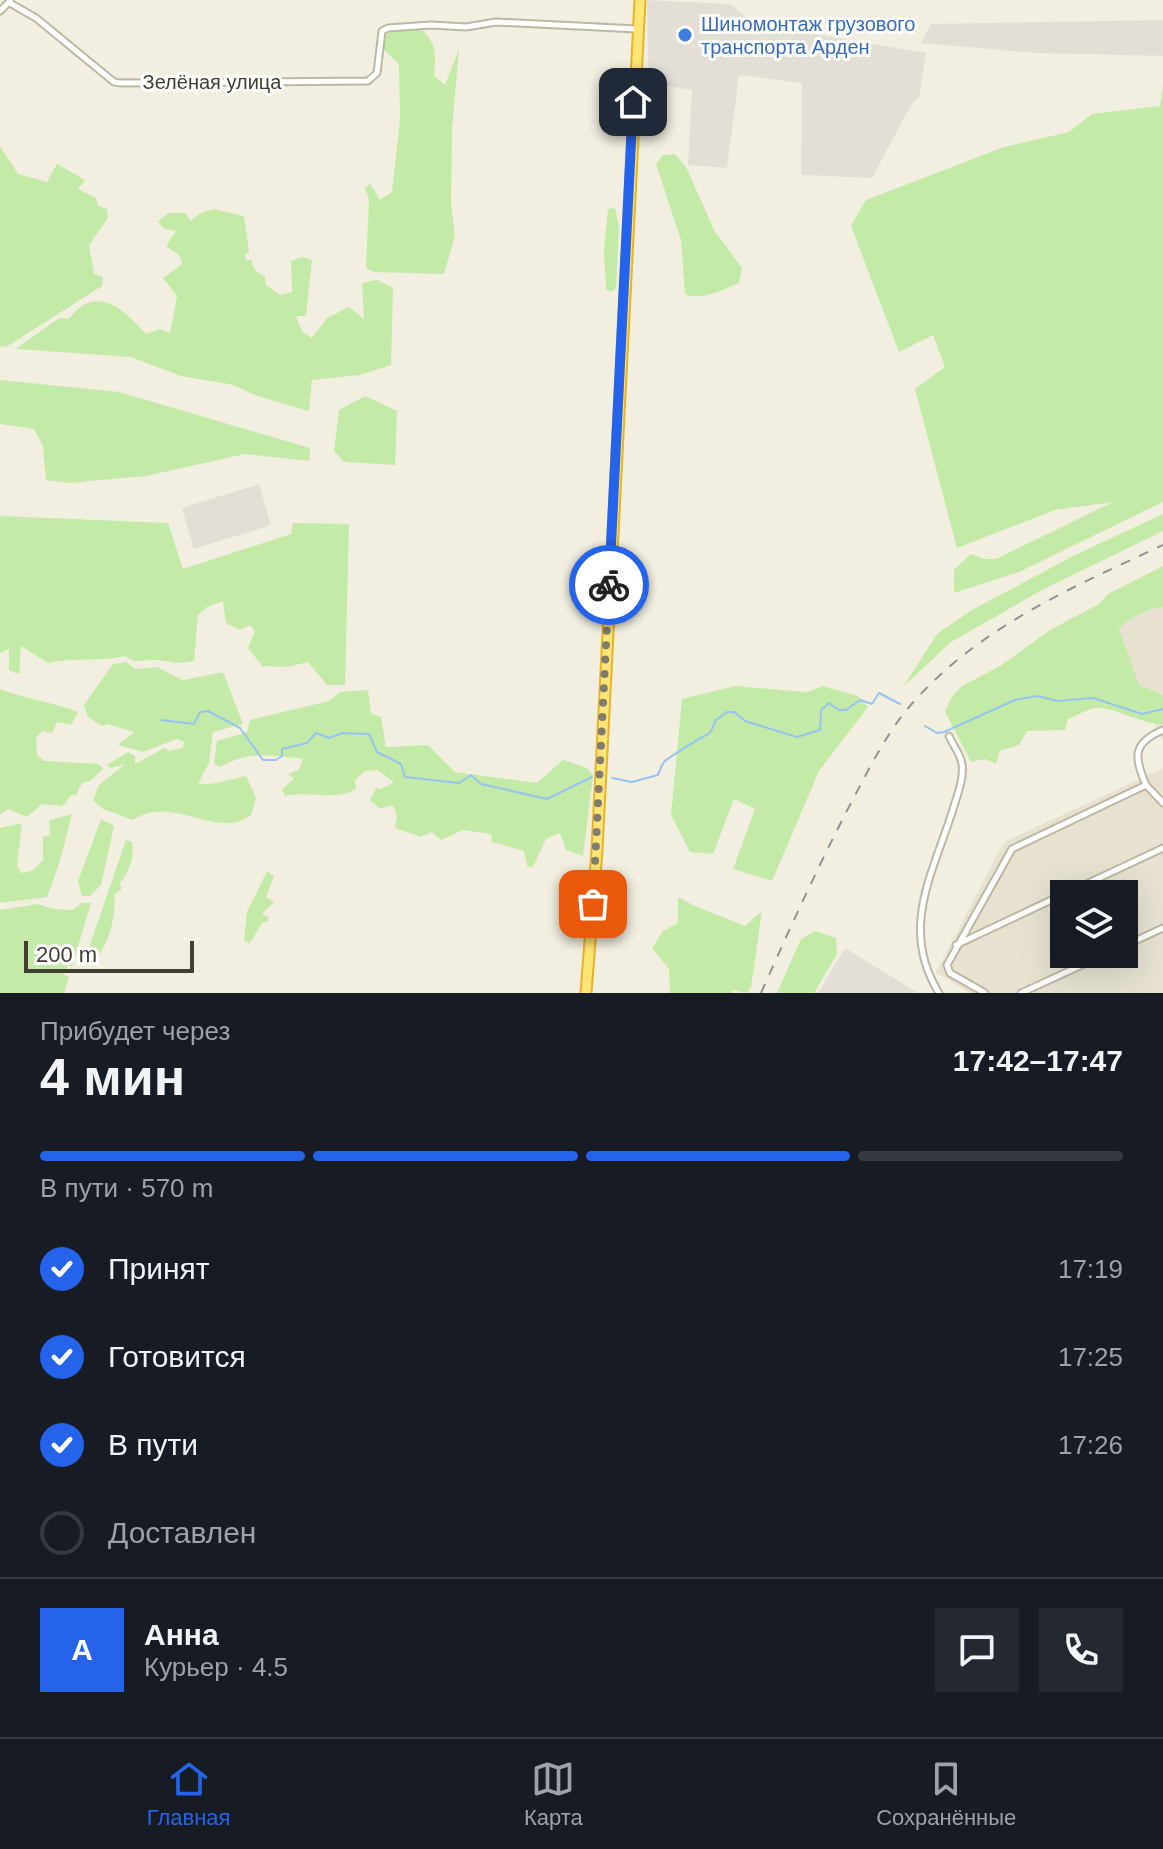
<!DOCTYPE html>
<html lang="ru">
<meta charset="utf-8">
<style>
body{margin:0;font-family:Helvetica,sans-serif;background:#242831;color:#f1f3f6;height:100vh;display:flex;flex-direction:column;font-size:30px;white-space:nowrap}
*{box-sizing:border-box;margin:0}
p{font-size:26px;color:#9ea1a6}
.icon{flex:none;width:44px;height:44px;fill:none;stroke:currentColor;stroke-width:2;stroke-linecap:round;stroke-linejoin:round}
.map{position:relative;height:993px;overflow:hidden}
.sheet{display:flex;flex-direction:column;background:#171b24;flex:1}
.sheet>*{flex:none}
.controls{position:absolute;left:1050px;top:880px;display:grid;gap:16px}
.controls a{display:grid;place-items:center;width:88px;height:88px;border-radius:0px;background:#171b24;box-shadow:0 8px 32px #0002;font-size:40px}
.scale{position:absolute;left:24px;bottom:20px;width:170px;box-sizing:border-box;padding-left:8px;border:4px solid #433e32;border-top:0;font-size:22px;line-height:28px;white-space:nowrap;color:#433e32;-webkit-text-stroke:6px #fff;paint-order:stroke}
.pin{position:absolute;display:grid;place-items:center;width:68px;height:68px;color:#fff;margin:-34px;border-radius:16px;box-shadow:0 4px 12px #0006}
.courier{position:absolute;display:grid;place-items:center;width:80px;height:80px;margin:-40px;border:6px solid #2563eb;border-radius:50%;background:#fff;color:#222;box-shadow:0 2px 10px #0007}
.headline em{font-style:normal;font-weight:700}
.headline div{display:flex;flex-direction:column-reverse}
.headline{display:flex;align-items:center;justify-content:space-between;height:136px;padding:0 40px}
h1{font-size:52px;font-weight:700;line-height:60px}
.bar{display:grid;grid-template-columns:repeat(4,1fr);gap:12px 8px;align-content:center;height:96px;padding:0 40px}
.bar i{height:10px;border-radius:6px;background:#363941}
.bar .current{background:#2563eb}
.bar p{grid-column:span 4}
.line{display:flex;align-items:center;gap:20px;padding:0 40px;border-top:2px solid #363941}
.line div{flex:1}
.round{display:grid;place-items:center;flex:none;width:84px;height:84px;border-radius:0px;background:#242831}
ol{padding:0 40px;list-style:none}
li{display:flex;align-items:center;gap:24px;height:88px}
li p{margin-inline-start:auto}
li .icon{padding:8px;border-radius:50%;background:#2563eb;color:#fff;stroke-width:4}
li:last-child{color:#9ea1a6}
li i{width:44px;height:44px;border:4px solid #363941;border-radius:50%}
.menu{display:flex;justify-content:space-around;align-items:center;height:112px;border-top:2px solid #363941;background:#171b24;font-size:22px;color:#9ea1a6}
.menu a{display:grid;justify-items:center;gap:4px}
.menu .current{color:#2563eb}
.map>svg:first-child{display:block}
.residential{fill:#e6e2cf;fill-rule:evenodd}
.industrial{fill:#e3dfd7}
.green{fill:#c4eaa7}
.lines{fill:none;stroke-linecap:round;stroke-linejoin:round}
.stream{stroke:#98c4f4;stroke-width:2}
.minor-casing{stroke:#bdb8a4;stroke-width:9}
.trunk-casing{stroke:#e6b527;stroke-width:13}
.minor{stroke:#fff;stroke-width:5}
.trunk{stroke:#ffe476;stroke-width:9}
.rail{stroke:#939393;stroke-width:2;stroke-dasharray:10 10;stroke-linecap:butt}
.done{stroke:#807c6f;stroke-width:8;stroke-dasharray:0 14.4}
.route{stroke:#2563eb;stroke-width:10}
.shop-dot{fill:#3f7fe0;stroke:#fff;stroke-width:3}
.labels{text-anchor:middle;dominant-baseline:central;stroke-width:6;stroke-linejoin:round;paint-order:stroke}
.shop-label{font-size:20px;fill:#366cbe;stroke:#fff;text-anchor:start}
.street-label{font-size:20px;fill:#433e32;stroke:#fff}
</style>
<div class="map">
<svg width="1163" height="993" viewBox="0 0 1163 993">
<rect width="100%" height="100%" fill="#f2efe1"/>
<g class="residential">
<path d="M1163,588V741L1099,616Z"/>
<path d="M1163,768V993H970L936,972L1004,842ZM1064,894H1124V954H1064Z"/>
</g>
<g class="industrial">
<path d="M647,0L730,4L755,24L926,53L919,97L911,105L872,178L801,175L802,83L739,75L727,168L688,165L692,90L662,85L648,74Z"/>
<path d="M1163,20V56L1036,53L921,43L931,24Z"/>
<path d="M259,484L271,525L194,549L182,508Z"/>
<path d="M845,948L918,993H818Z"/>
</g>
<g class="green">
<path d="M419,27C437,43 436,53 434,76L445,85L459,49L452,128L451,203L455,236L444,274L374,272L366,268L369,199L365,189L370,183L380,200L392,192L400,120L399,64L381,47L385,35L394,30Z"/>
<path d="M1163,86V502L1019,572L954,593V570L971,554L985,559H996L1113,502L1055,510L957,548L915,389L945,367L933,335L899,352L851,226L866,200L1004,147L1069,132L1092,114L1160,106Z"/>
<path d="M0,146L18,174L47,182L57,164L85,180L78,189L96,198L98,206L107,209L108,218L89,245L94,274L103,277L102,286L6,347L0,346Z"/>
<path d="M675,154L687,169L714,230L742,268L739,283C722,290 702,301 685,294L681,240L656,164L663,155Z"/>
<path d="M615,208L619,226L616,288L611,292L606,289L604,251L608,209Z"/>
<path d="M213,209L244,216L249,252L245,255L246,260H251L255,270L265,277L266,285L280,295L292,292L291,261L302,257L312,260L306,316H296L302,331L312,338L327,318L349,307L364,319L362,283L377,280L393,288L391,365L360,375L312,380L309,411L257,396L233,385L181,376L131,357L16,349L59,318L69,319C95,283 124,309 146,334L160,329L170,333L177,296L163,278L182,264L180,256L166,246L176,231L164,229L158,221L169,213H185L191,221L199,214Z"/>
<path d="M0,380L119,392L310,448L309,461L245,454L146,476L69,483L46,480L43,446L34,429L0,424Z"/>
<path d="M365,396L397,411L395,465L344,462L334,451L339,410Z"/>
<path d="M1163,514V531L1042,590L951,642L903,687L937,634L970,611L1075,555Z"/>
<path d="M0,516L168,523L183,569L291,534L293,523L349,524L345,685H327L308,662L288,667L262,666L248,648L255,631L250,625L239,630L226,623L223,601L207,607L198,615L194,661C174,665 172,661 155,660C139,659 140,665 124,656C103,662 73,657 48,663L21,646L19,674L9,670V649L0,653Z"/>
<path d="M1163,566V607C1149,608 1127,619 1119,629L1139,685L1163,695V724C1144,725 1119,709 1099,708C1090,707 1076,716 1068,719L1065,730L1027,731L1019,745L1000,751L996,764L985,759L971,762L945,712L951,698L962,686L1000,666L1050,630L1099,604L1108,594Z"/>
<path d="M126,662L135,669L157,667L183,680L223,672L243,724L213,732L209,763L198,784C210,786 231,779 246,776L256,798L251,815C246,818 239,822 234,823C199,826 166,798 133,820L103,809L93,800L99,785L125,764L111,768L107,765L128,752L135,756V764L164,748L169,751L183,748L184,742L177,739L143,752L118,745L134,732L107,724L102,726L88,717L84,705L113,664Z"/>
<path d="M735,686L807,692L823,686L858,696L868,707L819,771L772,881L733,869L755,809L734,799L713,854L690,852L671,815L682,699Z"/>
<path d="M0,689C27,699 51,702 78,712L71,725L57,722L52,733L42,731L36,738L37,755L44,761L99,764L103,769L90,781L82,783L76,795H71L63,806L42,804L27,817L8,809L0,815Z"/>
<path d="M368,690L371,713L381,717L386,747L428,745L455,772L537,783L563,760L587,768L593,776L583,856L566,850L560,833L546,839L533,867L527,866L524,851L492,842L491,834L463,830L441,840L432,832L421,837L395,828L397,817L393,805L380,809L370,800L376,788L381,789L394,782L377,770L365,771L355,780L356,789C334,802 310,790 285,796L282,789L294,779L288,774L299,770L303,759C275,755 245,751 221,767L214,764L217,741L247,732L250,720L329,701L340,692Z"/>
<path d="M72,814L60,861L47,897L0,903V828L22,823L17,864L21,873L32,871L43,860V837L50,835L49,820Z"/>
<path d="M101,819L114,826L101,885L90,896H82L78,881Z"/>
<path d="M126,840L132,842C135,856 129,872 120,883L121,890L114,894C117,913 109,950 91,962L85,959Z"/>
<path d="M267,871L274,876L266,897L274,902L262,914L268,917V921L262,923L250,943L244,941L247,912Z"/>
<path d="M678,897C699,910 723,916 745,926L762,911L751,988L747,993L733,990L732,993H670L669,969L652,948L663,931L678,923Z"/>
<path d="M82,903H91L72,966H68L63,974L69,977L64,993H0V910L38,904L53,909L72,910Z"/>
<path d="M815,931L836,938L837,954L814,993H777L801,939Z"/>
</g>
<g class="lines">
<g class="stream">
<path d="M161,720L194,724L200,712L208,711L240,728L263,760H276L282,756V749L307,743L316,733L329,738L342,733L369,734L377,752L401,764L405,777L459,783L471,775L481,784L547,799L592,777"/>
<path d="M925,726L937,733L944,732L1015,700L1037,696L1058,701L1093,698L1142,714L1163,709"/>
<path d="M612,778L632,782L658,775C660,770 661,766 664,762C666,759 705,735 710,733L716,720L727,712H734L745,721L797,737L820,730L821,710L829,703L839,710H846L860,700L872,704L879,693L900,704"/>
</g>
<defs>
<g id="minor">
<path d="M10,3L36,18L114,82L121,83L368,81L377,73L382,31L388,28L431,25L466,27L496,22L637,29"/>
<path d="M0,11L10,1"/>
<path d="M1146,785C1134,757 1132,743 1163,730"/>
<path d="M1065,894L1163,848"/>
<path d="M956,945L1064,894"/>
<path d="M1124,946L1163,928"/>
<path d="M939,993C898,927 935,870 954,806C958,793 964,778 962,764C961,755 953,745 949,736"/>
<path d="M985,993L950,973L947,965L1012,849L1146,785L1163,803"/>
<path d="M1021,993L1106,954"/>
</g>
<path id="trunk" d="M586,993L597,850L640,0"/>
</defs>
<use href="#minor" class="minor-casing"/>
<use href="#trunk" class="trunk-casing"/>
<use href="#minor" class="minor"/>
<use href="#trunk" class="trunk"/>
<path class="rail" d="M761,993C790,928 819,864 852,801C871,765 889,728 917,698C984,625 1075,586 1163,545"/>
</g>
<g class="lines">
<path class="done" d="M593,904L609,585"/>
<path class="route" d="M609,585L633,102"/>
</g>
<circle class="shop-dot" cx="685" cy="35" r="8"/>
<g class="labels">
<g class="shop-label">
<text x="701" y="24">Шиномонтаж грузового<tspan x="701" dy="23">транспорта Арден</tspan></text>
</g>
<g class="street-label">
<text x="212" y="82">Зелёная улица</text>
</g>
</g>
</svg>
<div class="controls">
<a><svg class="icon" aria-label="layers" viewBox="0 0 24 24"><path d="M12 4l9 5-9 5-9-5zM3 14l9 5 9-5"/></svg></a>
</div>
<div class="scale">200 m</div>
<div class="pin" style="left:593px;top:904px;background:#ea580c"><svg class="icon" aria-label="bag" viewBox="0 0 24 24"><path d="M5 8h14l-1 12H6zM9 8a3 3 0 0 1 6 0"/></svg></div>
<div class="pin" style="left:633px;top:102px;background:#1f2937"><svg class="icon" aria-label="home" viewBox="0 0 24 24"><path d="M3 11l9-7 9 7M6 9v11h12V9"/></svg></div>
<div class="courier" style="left:609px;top:585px"><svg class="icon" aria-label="bike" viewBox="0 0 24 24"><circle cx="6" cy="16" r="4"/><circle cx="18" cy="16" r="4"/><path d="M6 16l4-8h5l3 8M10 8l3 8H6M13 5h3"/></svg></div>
</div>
<section class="sheet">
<div class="headline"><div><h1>4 мин</h1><p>Прибудет через</p></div><em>17:42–17:47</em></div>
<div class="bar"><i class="current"></i><i class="current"></i><i class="current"></i><i></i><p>В пути · 570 m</p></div>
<ol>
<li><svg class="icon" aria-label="check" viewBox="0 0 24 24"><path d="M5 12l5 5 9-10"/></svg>Принят<p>17:19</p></li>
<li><svg class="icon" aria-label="check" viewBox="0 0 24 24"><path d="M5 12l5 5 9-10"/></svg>Готовится<p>17:25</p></li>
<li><svg class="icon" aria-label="check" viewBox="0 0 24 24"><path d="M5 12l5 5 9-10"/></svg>В пути<p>17:26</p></li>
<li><i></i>Доставлен</li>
</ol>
<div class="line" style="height:144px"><b class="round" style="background:#2563eb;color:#fff">А</b><div><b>Анна</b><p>Курьер · 4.5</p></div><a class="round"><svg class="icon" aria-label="chat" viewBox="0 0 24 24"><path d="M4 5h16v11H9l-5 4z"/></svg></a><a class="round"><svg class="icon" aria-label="phone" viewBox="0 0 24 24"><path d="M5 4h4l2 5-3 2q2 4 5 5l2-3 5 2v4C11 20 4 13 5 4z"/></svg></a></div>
</section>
<nav class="menu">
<a class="current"><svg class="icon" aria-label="home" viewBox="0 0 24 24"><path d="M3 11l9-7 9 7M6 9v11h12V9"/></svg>Главная</a>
<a><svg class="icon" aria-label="map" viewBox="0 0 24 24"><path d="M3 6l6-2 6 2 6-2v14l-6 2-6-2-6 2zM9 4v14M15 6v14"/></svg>Карта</a>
<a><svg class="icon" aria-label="saved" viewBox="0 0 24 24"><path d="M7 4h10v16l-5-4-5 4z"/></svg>Сохранённые</a>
</nav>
